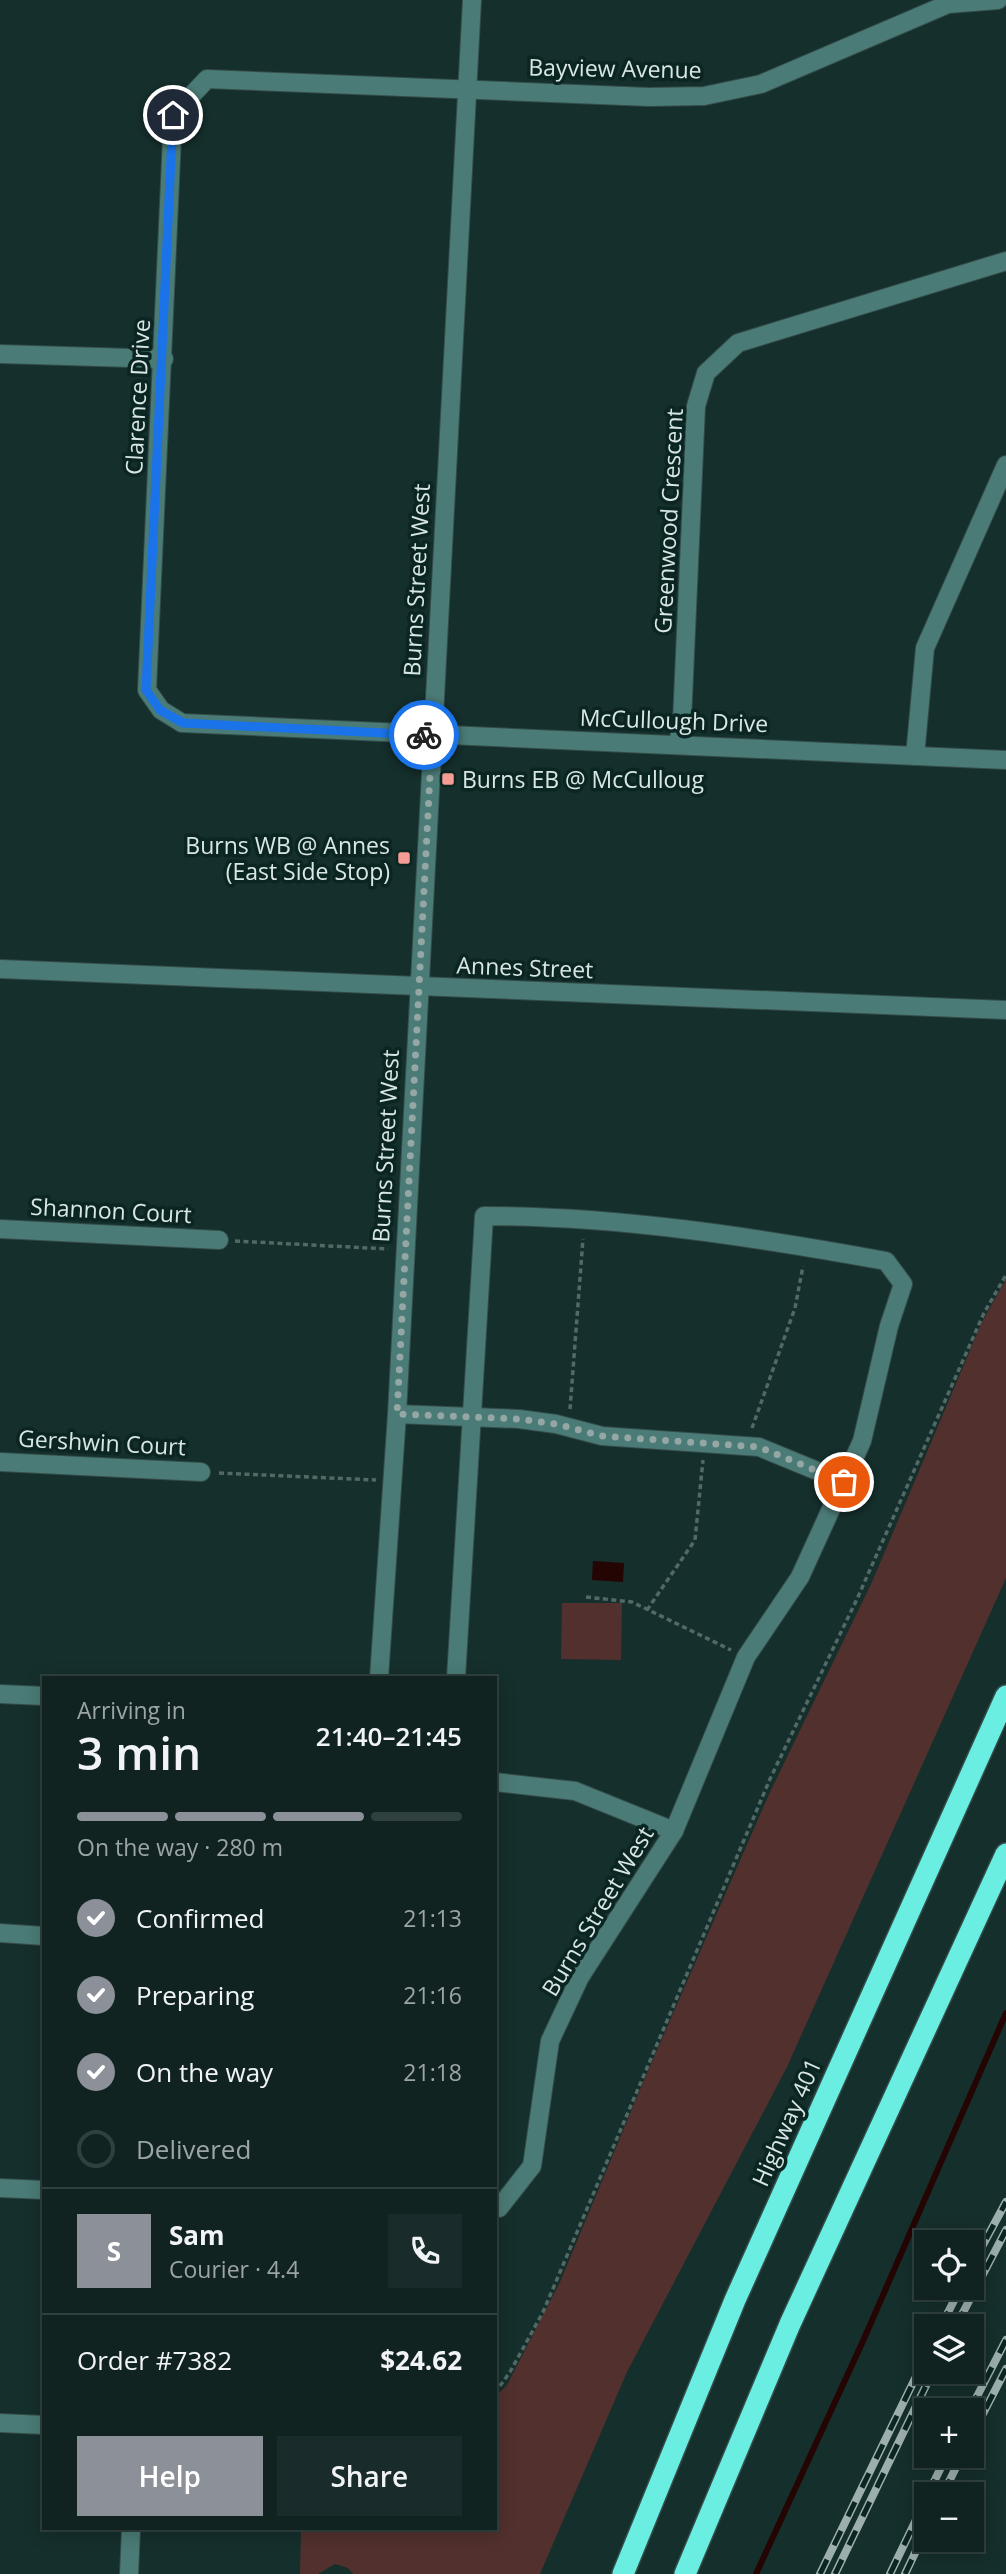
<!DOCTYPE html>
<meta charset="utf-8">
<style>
body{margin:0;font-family:"Open Sans",sans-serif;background:#192b2a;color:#f1f3f6;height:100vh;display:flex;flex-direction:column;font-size:26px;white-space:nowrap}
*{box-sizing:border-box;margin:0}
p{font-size:23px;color:#9ca4a5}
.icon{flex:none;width:38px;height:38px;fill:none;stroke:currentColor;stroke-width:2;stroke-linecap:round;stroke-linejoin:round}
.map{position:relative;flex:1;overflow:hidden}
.panel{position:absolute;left:42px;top:1676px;width:455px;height:854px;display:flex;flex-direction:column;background:#102321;border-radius:0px;box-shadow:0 4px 18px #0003,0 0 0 2px #30403f}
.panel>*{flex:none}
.fabs{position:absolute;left:914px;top:2230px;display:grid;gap:14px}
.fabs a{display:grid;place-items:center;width:70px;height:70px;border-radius:0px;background:#102321;box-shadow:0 4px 18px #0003,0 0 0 2px #30403f;font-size:35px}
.pin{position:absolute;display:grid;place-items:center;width:60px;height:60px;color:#fff;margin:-30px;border:4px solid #fff;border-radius:50%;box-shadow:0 2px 7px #0007}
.courier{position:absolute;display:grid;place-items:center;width:70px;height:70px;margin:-35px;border:5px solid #1a73e8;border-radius:50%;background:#fff;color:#222;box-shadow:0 2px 9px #0007}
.headline em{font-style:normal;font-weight:600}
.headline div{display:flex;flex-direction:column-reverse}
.headline{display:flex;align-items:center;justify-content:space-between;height:119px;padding:0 35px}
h1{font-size:46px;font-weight:600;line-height:52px}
.bar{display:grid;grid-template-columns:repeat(4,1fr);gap:10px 7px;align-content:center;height:84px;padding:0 35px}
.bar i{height:9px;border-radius:5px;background:#30403f}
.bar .on{background:#8c9099}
.bar p{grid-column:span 4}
.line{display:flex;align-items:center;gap:18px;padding:0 35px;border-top:2px solid #30403f}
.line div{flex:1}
.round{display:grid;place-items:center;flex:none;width:74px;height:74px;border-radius:0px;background:#192b2a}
ol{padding:0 35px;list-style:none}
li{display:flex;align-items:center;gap:21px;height:77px}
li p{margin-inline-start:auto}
li .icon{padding:7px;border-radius:50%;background:#8c9099;color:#fff;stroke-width:4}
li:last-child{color:#9ca4a5}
li i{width:38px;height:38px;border:4px solid #30403f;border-radius:50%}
.action{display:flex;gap:14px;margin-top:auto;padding:14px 35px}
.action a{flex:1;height:80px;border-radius:0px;background:#8c9099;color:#fff;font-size:28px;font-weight:600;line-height:80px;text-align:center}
.action a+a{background:#192b2a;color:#f1f3f6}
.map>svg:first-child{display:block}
.green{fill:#51302d}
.water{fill:#250404}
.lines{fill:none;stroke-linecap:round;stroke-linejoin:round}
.stream{stroke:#250404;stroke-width:6}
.minor-casing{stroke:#344c4a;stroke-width:20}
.highway-casing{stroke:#344c4a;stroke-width:24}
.path{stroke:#526966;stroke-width:3.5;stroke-dasharray:5 3.5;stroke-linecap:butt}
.minor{stroke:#4b7b76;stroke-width:18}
.highway{stroke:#6aeee2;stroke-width:21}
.rail-casing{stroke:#9cafac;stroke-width:8}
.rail{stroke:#0a2522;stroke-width:5;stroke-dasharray:16;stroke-linecap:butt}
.done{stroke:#94a7a4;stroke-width:7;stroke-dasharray:0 12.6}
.route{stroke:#1a73e8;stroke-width:9}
.poi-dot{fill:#f59c94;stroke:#0a2522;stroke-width:2.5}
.labels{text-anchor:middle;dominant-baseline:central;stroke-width:7;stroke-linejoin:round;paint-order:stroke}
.street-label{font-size:23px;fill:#d8e7e5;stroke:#0a2522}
.poi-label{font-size:23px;fill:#d8e7e5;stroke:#0a2522;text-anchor:start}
</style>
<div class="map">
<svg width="1006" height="2574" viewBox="0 0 1006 2574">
<rect width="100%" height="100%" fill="#152f2c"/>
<g class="green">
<path d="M1006,1279V1578L787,2067L627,2372L540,2574H353L348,2568L335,2564L318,2574H300L301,2529H495V2397L507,2385L560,2282L647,2073L770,1792L872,1582L982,1322Z"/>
<path d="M562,1603H622L621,1660L561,1659Z"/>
</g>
<path class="water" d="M593,1561L624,1563L623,1582L592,1580Z"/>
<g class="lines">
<path class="stream" d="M756,2574L863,2341L1006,2013"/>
<defs>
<g id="minor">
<path d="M998,0L948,4L761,84L704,96L649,97L207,79L173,115L147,690L161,710L182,723L1006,760"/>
<path d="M0,354L164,359"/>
<path d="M678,744L682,721L696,406L706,373L738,343L1006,261"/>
<path d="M915,756L925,648L1006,465"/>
<path d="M0,969L1006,1010"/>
<path d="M0,1229L219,1240"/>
<path d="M397,1414L519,1419L556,1424L602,1436L759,1447L844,1482"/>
<path d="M0,1462L201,1472"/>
<path d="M379,1678L397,1414L472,0"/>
<path d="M456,1678L484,1216C618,1216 754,1237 886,1261L903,1284L889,1326L862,1441L800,1577L746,1657L674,1831L580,1977L550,2041L532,2166L499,2208H495"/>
<path d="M0,1694L44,1696"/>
<path d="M495,1782L575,1791L674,1831"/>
<path d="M0,1933L44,1936"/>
<path d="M0,2188L44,2190"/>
<path d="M0,2423L44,2425"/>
<path d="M129,2574L131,2529"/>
</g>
<g id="highway">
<path d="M623,2574L735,2300L1006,1696"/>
<path d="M685,2574L790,2324L1006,1854"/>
</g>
</defs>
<use href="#minor" class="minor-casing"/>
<use href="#highway" class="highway-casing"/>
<g class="path">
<path d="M235,1241L388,1249"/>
<path d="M570,1409L583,1239"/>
<path d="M752,1428L795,1308L803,1266"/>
<path d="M219,1473L376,1480"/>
<path d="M586,1597L632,1602L731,1650"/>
<path d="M647,1610L695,1540L703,1460"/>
<path d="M495,2393L510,2372L543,2312L770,1779L857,1599L984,1313L1006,1275"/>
</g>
<use href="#minor" class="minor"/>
<use href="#highway" class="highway"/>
<defs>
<g id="rail">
<path d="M971,2267L1006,2202"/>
<path d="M941,2326L961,2287"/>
<path d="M956,2326L1006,2230"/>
<path d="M970,2410L1006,2340"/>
<path d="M971,2437L1006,2369"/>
<path d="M928,2494L947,2455"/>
<path d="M943,2494L962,2455"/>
<path d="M820,2574L926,2356"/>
<path d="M835,2574L933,2371"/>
<path d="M890,2574L926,2499"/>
<path d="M905,2574L926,2530"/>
</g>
</defs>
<use href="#rail" class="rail-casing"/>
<use href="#rail" class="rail"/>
</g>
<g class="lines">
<path class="done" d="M424,735L432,736L397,1414L519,1419L556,1424L602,1436L759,1447L844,1482"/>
<path class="route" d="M173,115L146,690L160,710L183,723L424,735"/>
</g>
<g class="poi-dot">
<rect x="441" y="772" width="14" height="14" rx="3.5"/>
<rect x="397" y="851" width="14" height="14" rx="3.5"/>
</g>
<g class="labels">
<g class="street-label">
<text transform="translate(615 68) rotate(1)">Bayview Avenue</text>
<text transform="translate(137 397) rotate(-87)">Clarence Drive</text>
<text transform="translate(668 521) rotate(-87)">Greenwood Crescent</text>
<text transform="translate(416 580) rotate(-87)">Burns Street West</text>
<text transform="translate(674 720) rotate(2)">McCullough Drive</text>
<text transform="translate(525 967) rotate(2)">Annes Street</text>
<text transform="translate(385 1146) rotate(-87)">Burns Street West</text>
<text transform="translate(111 1210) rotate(3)">Shannon Court</text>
<text transform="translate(102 1442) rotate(3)">Gershwin Court</text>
<text transform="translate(597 1911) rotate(-59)">Burns Street West</text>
<text transform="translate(786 2122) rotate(-66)">Highway 401</text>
</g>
<g class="poi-label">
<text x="462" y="779">Burns EB @ McCulloug</text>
<text x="390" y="845" text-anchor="end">Burns WB @ Annes<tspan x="390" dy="26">(East Side Stop)</tspan></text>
</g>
</g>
</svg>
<div class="fabs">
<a><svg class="icon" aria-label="locate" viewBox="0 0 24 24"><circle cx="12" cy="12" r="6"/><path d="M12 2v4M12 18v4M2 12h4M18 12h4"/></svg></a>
<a><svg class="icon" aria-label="layers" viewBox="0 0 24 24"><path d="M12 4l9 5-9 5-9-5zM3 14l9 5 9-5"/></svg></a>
<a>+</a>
<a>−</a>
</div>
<div class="pin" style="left:844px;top:1482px;background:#ea580c"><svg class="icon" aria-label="bag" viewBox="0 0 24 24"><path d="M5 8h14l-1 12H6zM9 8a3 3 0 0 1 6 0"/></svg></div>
<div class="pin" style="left:173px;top:115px;background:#1f2937"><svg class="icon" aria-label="home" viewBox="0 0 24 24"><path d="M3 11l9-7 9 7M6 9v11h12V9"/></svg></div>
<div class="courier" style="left:424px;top:735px"><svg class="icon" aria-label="bike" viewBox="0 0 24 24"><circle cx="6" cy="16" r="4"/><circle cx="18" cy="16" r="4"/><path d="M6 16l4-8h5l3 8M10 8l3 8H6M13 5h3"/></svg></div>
<section class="panel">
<div class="headline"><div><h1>3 min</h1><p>Arriving in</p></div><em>21:40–21:45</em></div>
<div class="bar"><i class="on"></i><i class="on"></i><i class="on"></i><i></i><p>On the way · 280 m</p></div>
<ol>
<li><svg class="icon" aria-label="check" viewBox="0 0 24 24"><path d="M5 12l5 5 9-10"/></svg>Confirmed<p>21:13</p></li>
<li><svg class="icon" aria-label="check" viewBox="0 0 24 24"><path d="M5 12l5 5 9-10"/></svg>Preparing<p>21:16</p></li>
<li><svg class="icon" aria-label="check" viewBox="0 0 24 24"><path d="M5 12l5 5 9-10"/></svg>On the way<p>21:18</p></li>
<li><i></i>Delivered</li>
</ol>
<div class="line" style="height:126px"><b class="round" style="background:#8c9099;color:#fff">S</b><div><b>Sam</b><p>Courier · 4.4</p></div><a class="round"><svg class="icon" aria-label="phone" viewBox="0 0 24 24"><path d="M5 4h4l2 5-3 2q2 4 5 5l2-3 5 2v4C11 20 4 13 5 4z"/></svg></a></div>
<div class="line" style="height:91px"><div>Order #7382</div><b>$24.62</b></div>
<div class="action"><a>Help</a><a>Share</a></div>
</section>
</div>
